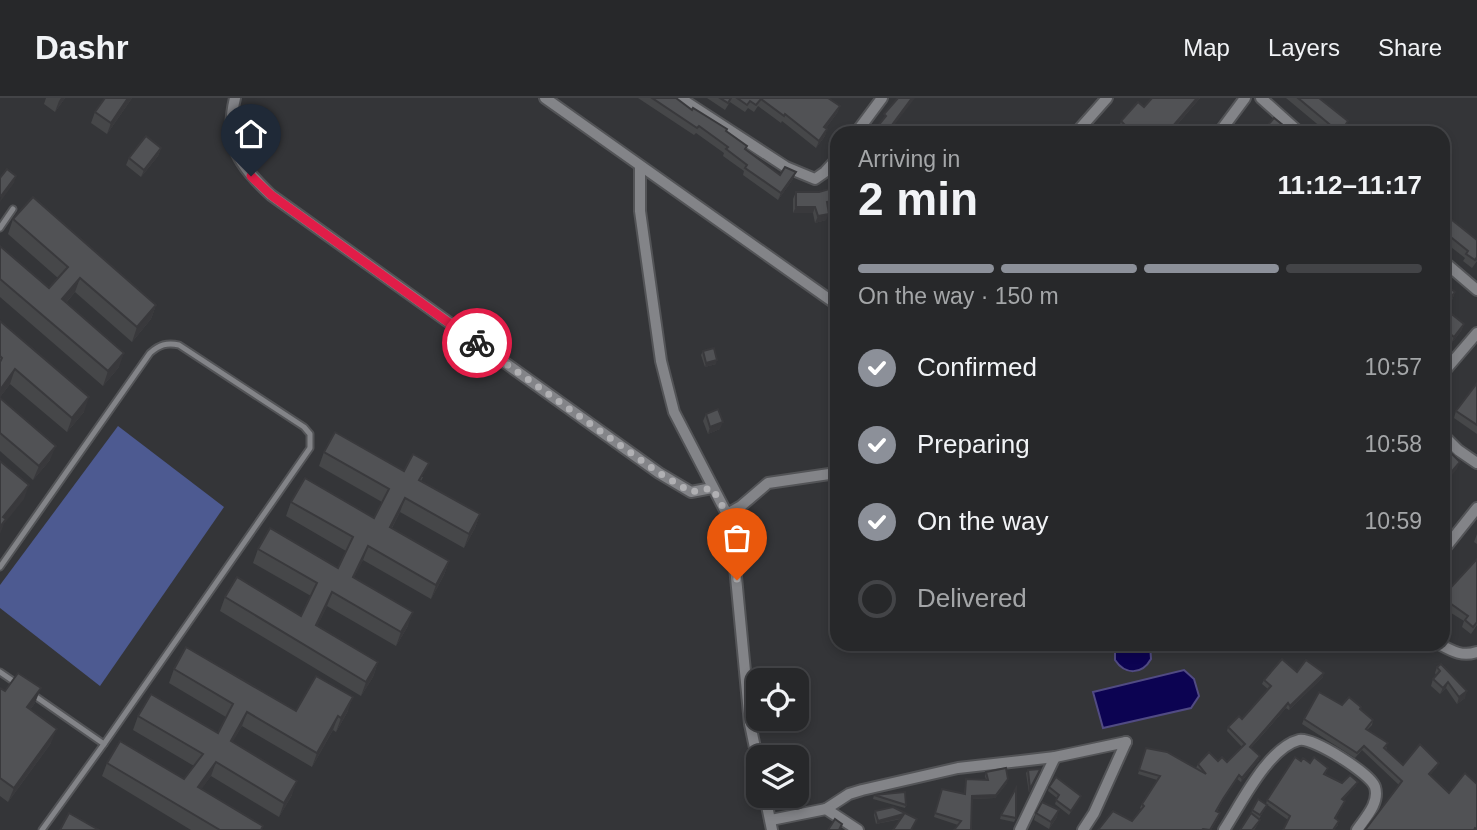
<!DOCTYPE html>
<meta charset="utf-8">
<style>
body{margin:0;font-family:Helvetica,sans-serif;background:#333436;color:#f1f3f6;height:100vh;display:flex;flex-direction:column;font-size:26px;white-space:nowrap}
*{box-sizing:border-box;margin:0}
p{font-size:23px;color:#a4a6a8}
.icon{flex:none;width:38px;height:38px;fill:none;stroke:currentColor;stroke-width:2;stroke-linecap:round;stroke-linejoin:round}
.map{position:relative;flex:1;overflow:hidden}
.panel{position:absolute;left:830px;top:28px;width:620px;height:525px;display:flex;flex-direction:column;background:#27282a;border-radius:21px;box-shadow:0 4px 10px #0003,0 0 0 2px #434447}
.panel>*{flex:none}
.buttons{position:absolute;left:746px;top:570px;display:grid;gap:14px}
.buttons a{display:grid;place-items:center;width:63px;height:63px;border-radius:14px;background:#27282a;box-shadow:0 4px 10px #0003,0 0 0 2px #434447;font-size:35px}
.pin{position:absolute;display:grid;place-items:center;width:60px;height:60px;color:#fff;margin:-72px -30px;border-radius:50% 50% 50% 0;rotate:-45deg;box-shadow:0 0 7px #0007}
.pin .icon{rotate:45deg}
.courier{position:absolute;display:grid;place-items:center;width:70px;height:70px;margin:-35px;border:5px solid #e11d48;border-radius:50%;background:#fff;color:#222;box-shadow:0 2px 9px #0007}
.summary em{font-style:normal;font-weight:700}
.summary div{display:flex;flex-direction:column-reverse}
.summary{display:flex;align-items:center;justify-content:space-between;height:119px;padding:0 28px}
h1{font-size:46px;font-weight:700;line-height:52px}
.bar{display:grid;grid-template-columns:repeat(4,1fr);gap:10px 7px;align-content:center;height:84px;padding:0 28px}
.bar i{height:9px;border-radius:5px;background:#434447}
.bar .on{background:#8c9099}
.bar p{grid-column:span 4}
ol{padding:0 28px;list-style:none}
li{display:flex;align-items:center;gap:21px;height:77px}
li p{margin-inline-start:auto}
li .icon{padding:7px;border-radius:50%;background:#8c9099;color:#fff;stroke-width:4}
li:last-child{color:#a4a6a8}
li i{width:38px;height:38px;border:4px solid #434447;border-radius:50%}
header{display:flex;align-items:center;gap:42px;box-sizing:border-box;height:98px;padding:0 35px;background:#27282a;border-bottom:2px solid #434447}
header strong{font-size:33px}
nav{display:flex;gap:38px;margin-inline-start:auto;font-size:24px}
.map>svg:first-child{display:block}
.grass{fill:#4d5a91}
.water{fill:#0c0352;stroke:#514b83;stroke-width:2}
.lines{fill:none;stroke-linecap:round;stroke-linejoin:round}
.lane-casing{stroke:#535457;stroke-width:9}
.street-casing{stroke:#535457;stroke-width:14}
.lane{stroke:#838488;stroke-width:5}
.street{stroke:#838488;stroke-width:10}
.wall{fill:#464749}
.shaded-wall{fill:#39393c}
.building{fill:#515255;stroke:#39393c;stroke-width:2}
.done{stroke:#b0b0b3;stroke-width:7;stroke-dasharray:0 12.6}
.route{stroke:#e11d48;stroke-width:9}
</style>
<header>
<strong>Dashr</strong>
<nav><a>Map</a><a>Layers</a><a>Share</a></nav>
</header>
<div class="map">
<svg width="1477" height="732" viewBox="0 0 1477 732">
<rect width="100%" height="100%" fill="#343538"/>
<path class="grass" d="M118,328L224,409L100,588L0,510V487Z"/>
<g class="water">
<path d="M1115,546H1150L1151,561C1142,577 1125,577 1115,562Z"/>
<path d="M1184,572L1194,581L1199,598L1191,610L1103,630L1093,594Z"/>
</g>
<g class="lines">
<defs>
<g id="lane">
<path d="M0,130L13,111"/>
<path d="M0,469L150,255C159,247 167,244 179,247L304,329L310,336V350L104,646L42,732"/>
<path d="M0,574L16,585"/>
<path d="M32,596L104,646"/>
</g>
<g id="street">
<path d="M235,0C224,46 238,66 271,97L659,375L691,394L712,390"/>
<path d="M545,0L836,206"/>
<path d="M680,0L786,69L815,81L825,74L836,62"/>
<path d="M1261,0L1300,35"/>
<path d="M856,35L882,0"/>
<path d="M1076,35L1107,0"/>
<path d="M1219,35L1245,0"/>
<path d="M640,68V113L661,263L674,314L727,416L734,458L750,626L758,664"/>
<path d="M1442,162L1477,192"/>
<path d="M1442,276L1477,235"/>
<path d="M1442,336L1458,352L1477,365"/>
<path d="M727,416L741,408L768,385L836,375"/>
<path d="M1442,454L1477,410"/>
<path d="M1439,546C1452,553 1462,559 1477,554"/>
<path d="M765,698L772,732"/>
<path d="M826,711L849,696L862,692L958,670L1055,659L1126,644"/>
<path d="M771,722L826,711L858,732"/>
<path d="M1020,732L1055,659"/>
<path d="M1083,732L1094,715L1126,644"/>
<path d="M1224,732C1241,706 1268,650 1299,642C1313,639 1371,676 1375,689C1380,705 1365,720 1357,732"/>
</g>
</defs>
<use href="#lane" class="lane-casing"/>
<use href="#street" class="street-casing"/>
<use href="#lane" class="lane"/>
<use href="#street" class="street"/>
</g>
<g class="wall">
<path d="M46,0H65L55,14L44,6Z"/>
<path d="M105,0H132L107,36L91,25L95,14Z"/>
<path d="M638,0H676L692,12L726,33L745,52L780,77L793,81L778,102L743,77L744,73L723,58L724,55L696,35L694,37Z"/>
<path d="M707,0H828L840,8L837,15L826,30L825,38L816,50L782,23L781,25L758,8L754,14L748,10L745,14L730,4L725,12Z"/>
<path d="M1152,0H1200L1170,35L1122,33L1119,30L1121,23L1144,9Z"/>
<path d="M1286,0H1319L1357,35H1328Z"/>
<path d="M161,50L158,58L141,79L126,67L129,60Z"/>
<path d="M836,74V84L833,82Z"/>
<path d="M836,89V109L828,110L826,122L815,125L813,115H793V101L796,94H819Z"/>
<path d="M1442,114L1477,163L1472,170L1463,163L1465,160L1442,142Z"/>
<path d="M13,121L156,207L151,221L132,244L75,194L66,205L119,269L103,288L0,199V148L49,190L58,180L8,136Z"/>
<path d="M1442,184L1455,194L1452,202L1445,211L1464,226L1461,233L1451,246L1442,239Z"/>
<path d="M0,223L84,314L67,334L10,286L0,299Z"/>
<path d="M703,253L716,266L705,269L701,257Z"/>
<path d="M1477,285V336L1454,320L1456,313Z"/>
<path d="M0,300L50,362L33,382L0,353Z"/>
<path d="M706,316L720,331L708,336L703,323Z"/>
<path d="M324,354L423,379L421,383L480,416L475,430L464,450L400,414L392,430L449,463L444,477L431,501L363,462L354,479L408,528L396,548L327,508L317,528L378,564L373,579L361,598L220,513L225,499L301,518L311,498L253,465L258,451L338,470L346,453L286,418L291,404L374,420L382,404L319,368Z"/>
<path d="M1477,436V446L1474,444Z"/>
<path d="M1477,461V527L1471,536L1462,529L1464,523L1448,513L1445,516L1442,513V499Z"/>
<path d="M1437,569L1465,600L1457,606L1446,590L1440,596L1431,588L1433,581L1436,577L1435,575Z"/>
<path d="M174,571L296,613H348L336,634L333,632L312,669L242,628L232,644L292,697L279,719L211,678L201,691L262,732H191L102,678L107,665L184,681L194,668L133,632L138,618L218,635L226,619L169,585Z"/>
<path d="M1297,574L1323,579L1289,612L1286,610L1251,650L1259,662L1241,684L1237,681L1221,705L1217,714L1220,715L1218,720L1211,732H1098L1132,723L1141,711L1140,710L1142,706L1157,682L1138,676L1146,650L1196,670L1198,666L1218,663L1227,664L1242,649L1227,633L1228,629L1242,621L1268,591L1262,586L1264,582Z"/>
<path d="M0,590L5,593L35,605L30,612L51,645L8,704L0,698Z"/>
<path d="M1342,607L1361,609L1360,612L1373,622L1372,627L1367,632L1387,650L1386,651L1403,667L1437,669L1430,677L1449,695L1477,686V732H1365L1399,687L1362,652L1355,660L1302,626L1304,621Z"/>
<path d="M1301,663L1328,670L1325,677L1342,685L1356,688L1343,702V707L1336,720L1338,727L1334,732H1283L1288,722L1266,706L1267,702Z"/>
<path d="M1040,671L1029,695L1026,675L1028,672Z"/>
<path d="M986,674L1007,685L995,700L972,701L971,732L958,727L934,719L942,691L964,696L966,681L986,682L985,678Z"/>
<path d="M1049,689L1081,698L1069,717L1055,706L1057,700L1048,693Z"/>
<path d="M874,697L906,707L905,710L873,701Z"/>
<path d="M1267,707L1259,721L1258,726L1254,732H1240L1251,716L1252,712Z"/>
<path d="M893,709L901,721L876,726L874,717L875,713Z"/>
<path d="M1036,715L1057,719L1049,731L1034,722Z"/>
<path d="M1001,717L1016,720L1014,724L1000,721Z"/>
</g>
<g class="shaded-wall">
<path d="M61,0H65L55,14L59,3Z"/>
<path d="M128,0H132L107,36L111,25Z"/>
<path d="M912,0H915L888,35H886Z"/>
<path d="M1197,0H1200L1170,35H1167Z"/>
<path d="M840,8L837,15L822,36L824,29Z"/>
<path d="M827,31L825,38L816,50L819,43Z"/>
<path d="M161,50L158,58L141,79L144,72Z"/>
<path d="M796,74L793,81L778,102L781,95Z"/>
<path d="M16,78L14,85L0,104L1,98Z"/>
<path d="M1449,98L1446,105L1442,109V103Z"/>
<path d="M836,102V109L825,111L827,104Z"/>
<path d="M796,109H815L813,115H793Z"/>
<path d="M829,116L826,122L815,125L818,118Z"/>
<path d="M80,180L75,194L57,215L62,201Z"/>
<path d="M1455,194L1452,202L1442,215L1443,209Z"/>
<path d="M156,207L151,221L132,244L137,229Z"/>
<path d="M1464,226L1461,233L1451,246L1454,239Z"/>
<path d="M124,255L119,269L103,288L108,273Z"/>
<path d="M717,262L716,266L705,269L706,265Z"/>
<path d="M15,271L10,286L0,299V292Z"/>
<path d="M89,299L84,314L67,334L72,320Z"/>
<path d="M723,324L720,331L708,336L710,329Z"/>
<path d="M56,348L50,362L33,382L39,368Z"/>
<path d="M1460,364L1457,371L1442,389V385Z"/>
<path d="M29,387L24,401L4,426L0,436V427L3,419Z"/>
<path d="M405,400L400,414L385,443L390,429Z"/>
<path d="M480,416L475,430L464,450L469,436Z"/>
<path d="M368,448L363,462L348,493L353,479Z"/>
<path d="M449,463L444,477L431,501L436,487Z"/>
<path d="M332,494L327,508L311,541L316,527Z"/>
<path d="M413,514L408,528L396,548L401,534Z"/>
<path d="M378,564L373,579L361,598L366,584Z"/>
<path d="M1324,575L1323,579L1289,612L1290,608Z"/>
<path d="M1448,584L1446,590L1440,596L1443,590Z"/>
<path d="M41,590L35,605L22,623L27,609Z"/>
<path d="M1467,593L1465,600L1457,606L1459,599Z"/>
<path d="M353,599L348,613L336,634L341,620Z"/>
<path d="M1288,605L1286,610L1248,653L1250,649Z"/>
<path d="M247,614L242,628L225,657L231,643Z"/>
<path d="M338,618L333,632L312,669L317,655Z"/>
<path d="M57,631L51,645L8,704L14,690Z"/>
<path d="M1260,658L1259,662L1241,684L1242,680Z"/>
<path d="M216,664L211,678L193,703L198,689Z"/>
<path d="M1439,665L1437,669L1427,680L1429,676Z"/>
<path d="M1008,681L1007,685L995,700L971,701L972,698Z"/>
<path d="M297,683L292,697L279,719L284,705Z"/>
<path d="M1358,684L1356,688L1341,705L1342,701Z"/>
<path d="M1059,712L1057,719L1049,731L1051,724Z"/>
<path d="M904,716L903,720L876,726L878,723Z"/>
</g>
<g class="building">
<path d="M105,0H128L111,25L95,14Z"/>
<path d="M652,0H676L692,12L693,10L727,31L726,33L747,48L745,51L780,77L785,69L796,74L781,95L745,70L747,67L726,51L728,49L699,28L697,30Z"/>
<path d="M720,0H731L728,5Z"/>
<path d="M737,0H828L840,8L824,29L827,31L819,43L785,16L784,18L761,1L756,7L750,3L747,7Z"/>
<path d="M898,0H912L886,35H872L886,18L884,16Z"/>
<path d="M1152,0H1197L1167,35H1120L1126,28L1121,23L1138,4L1144,9Z"/>
<path d="M1298,0H1319L1348,23L1346,26L1357,35H1340Z"/>
<path d="M1274,20L1288,31L1293,27L1305,35H1261Z"/>
<path d="M146,38L161,50L144,72L129,60Z"/>
<path d="M7,71L16,78L1,98L0,97V80Z"/>
<path d="M836,89V102L827,104L829,116L818,118L815,109H796V94H819Z"/>
<path d="M1442,94L1449,98L1442,103Z"/>
<path d="M33,99L156,207L137,229L80,180L62,201L124,255L108,273L0,181V148L49,190L68,169L13,121Z"/>
<path d="M1442,114L1477,142V159L1475,162L1466,156L1468,153L1442,132Z"/>
<path d="M1442,184L1455,194L1443,209L1464,226L1454,239L1442,229Z"/>
<path d="M0,223L89,299L72,320L15,271L0,292V264L2,260L0,258Z"/>
<path d="M714,250L717,262L706,265L703,253Z"/>
<path d="M1477,285V327L1456,313Z"/>
<path d="M0,300L56,348L39,368L0,335Z"/>
<path d="M718,311L723,324L710,329L706,316Z"/>
<path d="M335,334L404,373L413,356L429,365L419,382L480,416L469,436L405,400L390,429L449,463L436,487L368,448L353,479L413,514L401,534L332,494L316,527L378,564L366,584L225,499L237,479L301,518L317,485L258,451L270,430L338,470L353,439L291,404L305,380L374,420L389,391L324,354Z"/>
<path d="M1442,346L1460,364L1442,385Z"/>
<path d="M0,363L29,387L3,419L6,421L0,429Z"/>
<path d="M1477,461V524L1473,529L1465,522L1468,518L1451,506L1448,510L1442,504V499Z"/>
<path d="M186,549L296,613L316,578L353,599L341,620L338,618L317,655L247,614L231,643L297,683L284,705L216,664L198,689L263,728L261,732H220L107,665L120,643L184,681L203,656L138,618L151,596L218,635L233,606L174,571Z"/>
<path d="M1282,561L1297,574L1306,562L1324,575L1290,608L1288,605L1250,649L1260,658L1242,680L1239,677L1223,701L1216,713L1220,715L1210,732L1203,731L1202,732H1098L1113,713L1132,723L1144,708L1142,706L1160,678L1139,672L1146,650L1167,654L1206,676L1198,666L1209,654L1218,663L1222,659L1227,664L1245,646L1228,629L1239,618L1242,621L1271,588L1264,582Z"/>
<path d="M1441,566L1467,593L1459,599L1448,584L1443,590L1433,581L1440,573L1437,569Z"/>
<path d="M18,575L41,590L27,609L57,631L14,690L0,680V590L5,593Z"/>
<path d="M1319,594L1342,607L1349,599L1361,609L1360,611L1373,622L1366,631L1388,645L1384,650L1403,667L1420,646L1439,665L1429,676L1449,695L1465,675L1477,686V731L1475,730L1474,732H1365L1402,683L1364,648L1357,655L1304,621Z"/>
<path d="M1295,659L1301,663L1303,660L1310,665L1314,659L1328,670L1324,676L1342,685L1350,677L1358,684L1342,701L1345,703L1335,720L1339,723L1333,732H1283L1290,718L1267,702Z"/>
<path d="M1006,670L1008,681L996,697L972,698L971,732H954L961,723L935,715L942,691L965,696L966,681L988,682L986,674Z"/>
<path d="M1040,671V672L1030,691L1028,672Z"/>
<path d="M1056,679L1081,698L1071,713L1056,702L1059,697L1049,689Z"/>
<path d="M1016,690V720L1001,717Z"/>
<path d="M905,694L906,707L874,697Z"/>
<path d="M1258,701L1267,707L1260,717L1252,712Z"/>
<path d="M1042,704L1059,712L1051,724L1036,715Z"/>
<path d="M893,709L917,721L911,732H893L904,716L878,723L875,713Z"/>
<path d="M69,715L99,732H60Z"/>
<path d="M1251,715L1260,722L1252,732H1240Z"/>
<path d="M835,721L842,726L839,732H828Z"/>
</g>
<g class="lines">
<path class="done" d="M477,245L659,375L691,394L712,390L727,416L737,482"/>
<path class="route" d="M251,78L271,97L477,245"/>
</g>
</svg>
<div class="buttons">
<a><svg class="icon" aria-label="locate" viewBox="0 0 24 24"><circle cx="12" cy="12" r="6"/><path d="M12 2v4M12 18v4M2 12h4M18 12h4"/></svg></a>
<a><svg class="icon" aria-label="layers" viewBox="0 0 24 24"><path d="M12 4l9 5-9 5-9-5zM3 14l9 5 9-5"/></svg></a>
</div>
<div class="pin" style="left:737px;top:482px;background:#ea580c"><svg class="icon" aria-label="bag" viewBox="0 0 24 24"><path d="M5 8h14l-1 12H6zM9 8a3 3 0 0 1 6 0"/></svg></div>
<div class="pin" style="left:251px;top:78px;background:#1f2937"><svg class="icon" aria-label="home" viewBox="0 0 24 24"><path d="M3 11l9-7 9 7M6 9v11h12V9"/></svg></div>
<div class="courier" style="left:477px;top:245px"><svg class="icon" aria-label="bike" viewBox="0 0 24 24"><circle cx="6" cy="16" r="4"/><circle cx="18" cy="16" r="4"/><path d="M6 16l4-8h5l3 8M10 8l3 8H6M13 5h3"/></svg></div>
<section class="panel">
<div class="summary"><div><h1>2 min</h1><p>Arriving in</p></div><em>11:12–11:17</em></div>
<div class="bar"><i class="on"></i><i class="on"></i><i class="on"></i><i></i><p>On the way · 150 m</p></div>
<ol>
<li><svg class="icon" aria-label="check" viewBox="0 0 24 24"><path d="M5 12l5 5 9-10"/></svg>Confirmed<p>10:57</p></li>
<li><svg class="icon" aria-label="check" viewBox="0 0 24 24"><path d="M5 12l5 5 9-10"/></svg>Preparing<p>10:58</p></li>
<li><svg class="icon" aria-label="check" viewBox="0 0 24 24"><path d="M5 12l5 5 9-10"/></svg>On the way<p>10:59</p></li>
<li><i></i>Delivered</li>
</ol>
</section>
</div>
